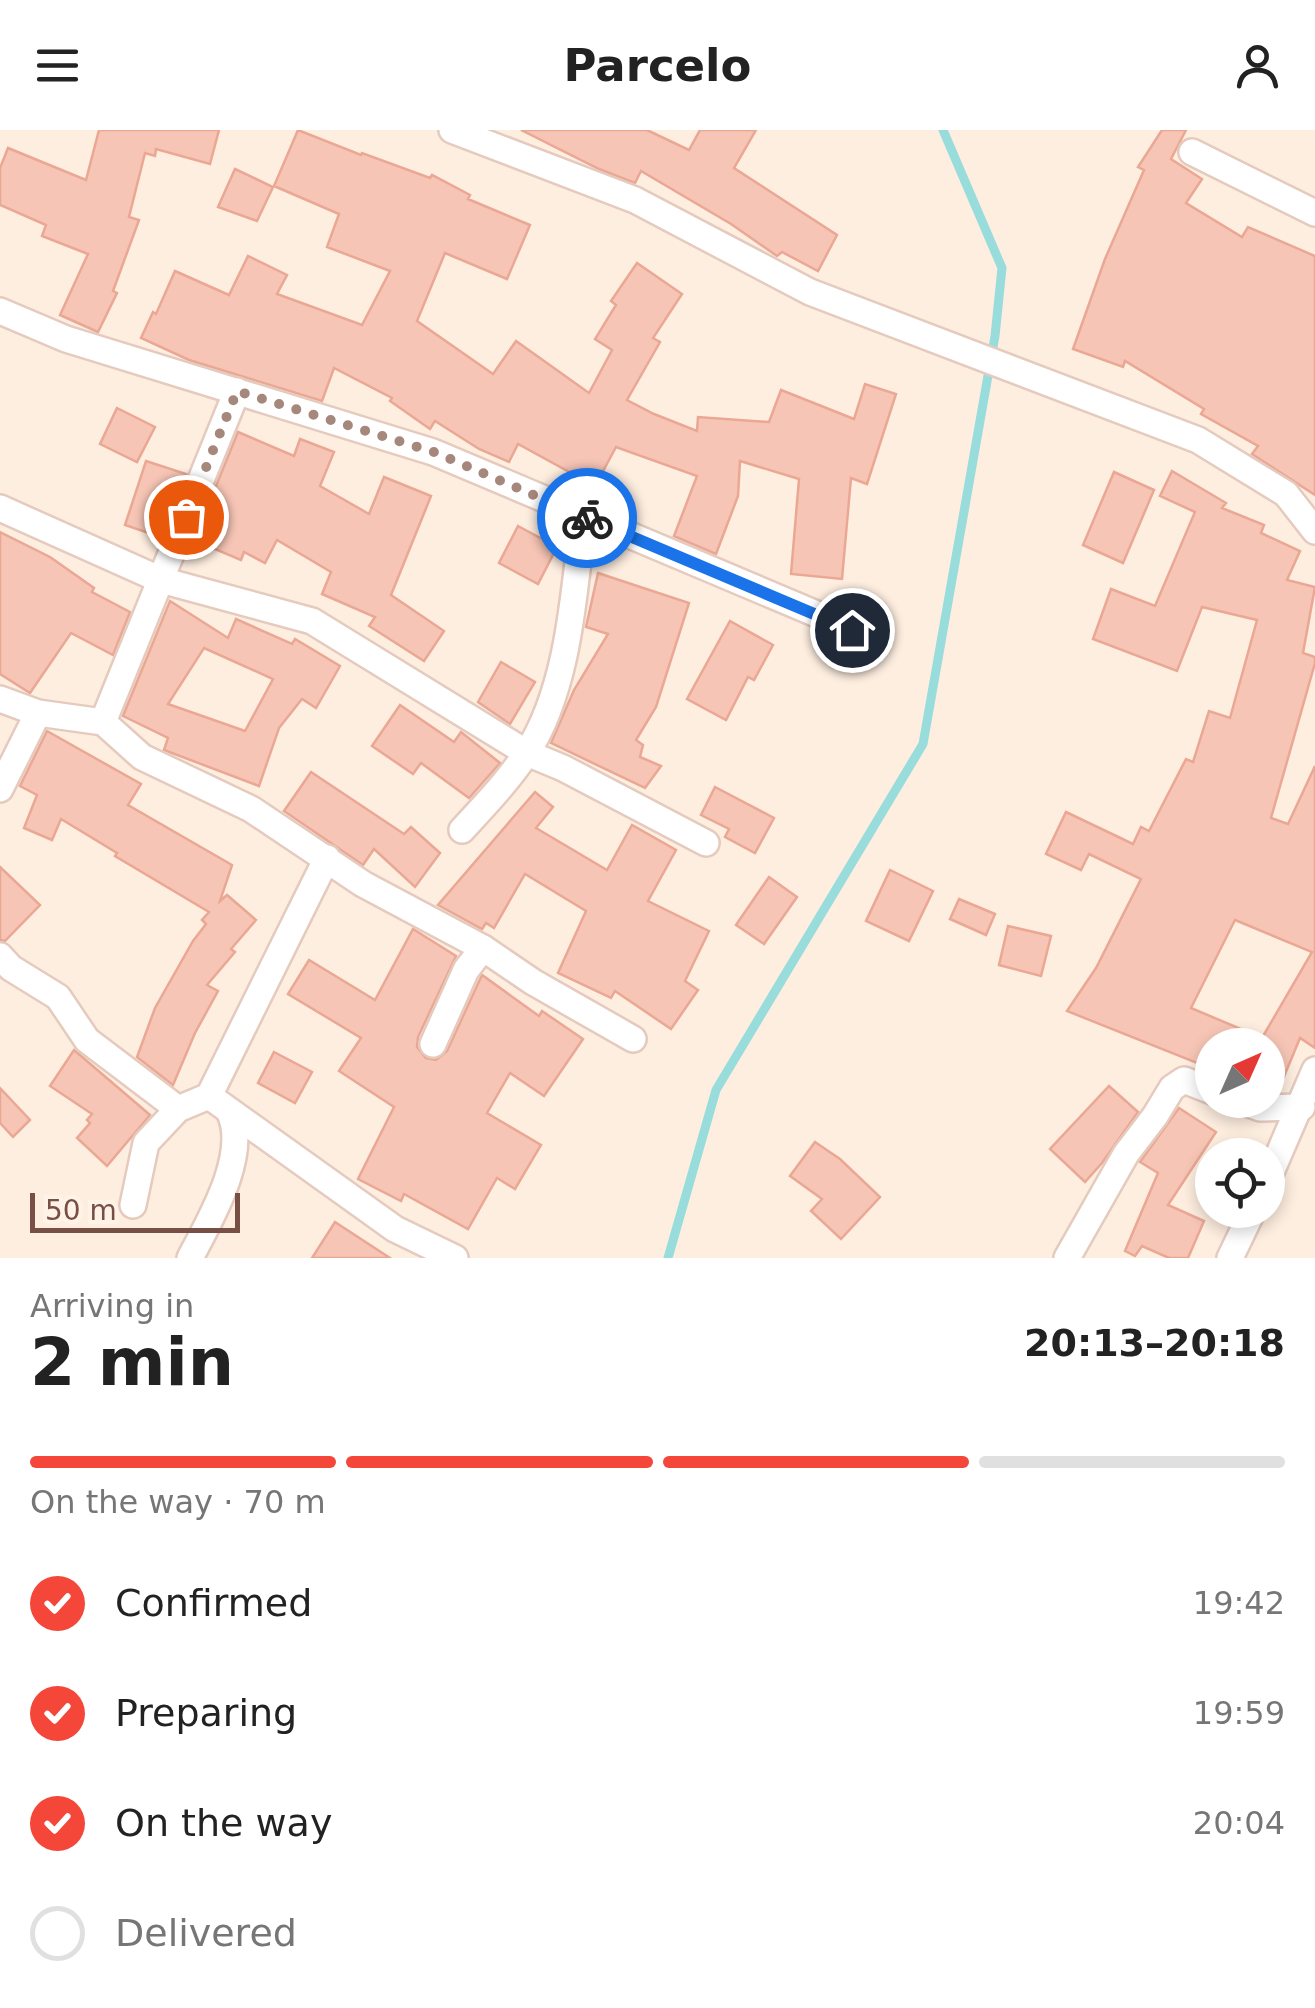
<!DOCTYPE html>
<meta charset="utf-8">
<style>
body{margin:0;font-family:"DejaVu Sans",sans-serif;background:#f6f6f6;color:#222;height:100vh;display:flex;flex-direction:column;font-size:38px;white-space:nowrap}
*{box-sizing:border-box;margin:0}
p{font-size:32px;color:#767676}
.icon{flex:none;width:55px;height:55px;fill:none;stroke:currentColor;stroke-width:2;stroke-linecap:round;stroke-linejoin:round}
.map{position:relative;height:1128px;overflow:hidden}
.drawer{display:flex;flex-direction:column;background:#fff;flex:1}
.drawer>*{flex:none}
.needle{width:65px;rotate:45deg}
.controls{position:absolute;left:1195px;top:898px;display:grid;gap:20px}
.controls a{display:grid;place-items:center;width:90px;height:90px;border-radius:50%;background:#fff;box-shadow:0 5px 15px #0003;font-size:50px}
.scale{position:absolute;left:30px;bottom:25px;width:210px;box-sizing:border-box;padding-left:10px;border:5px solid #774f45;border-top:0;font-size:28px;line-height:35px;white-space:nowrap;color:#774f45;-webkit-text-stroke:8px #fff3e8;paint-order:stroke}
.pin{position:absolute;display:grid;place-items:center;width:85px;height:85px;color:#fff;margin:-42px;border:5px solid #fff;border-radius:50%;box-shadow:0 2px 10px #0007}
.courier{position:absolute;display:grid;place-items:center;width:100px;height:100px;margin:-50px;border:8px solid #1a73e8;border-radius:50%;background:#fff;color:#222;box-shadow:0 2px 12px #0007}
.overview em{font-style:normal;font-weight:700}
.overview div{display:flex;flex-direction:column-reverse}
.overview{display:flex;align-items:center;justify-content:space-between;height:170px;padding:0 30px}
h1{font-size:65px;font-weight:700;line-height:75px}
.bar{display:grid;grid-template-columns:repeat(4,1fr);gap:15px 10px;align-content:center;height:120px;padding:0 30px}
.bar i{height:12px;border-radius:8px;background:#e0e0e0}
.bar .active{background:#f44639}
.bar p{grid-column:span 4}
ol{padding:0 30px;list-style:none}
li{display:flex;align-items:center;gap:30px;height:110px}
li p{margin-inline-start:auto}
li .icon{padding:10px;border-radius:50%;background:#f44639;color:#fff;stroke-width:4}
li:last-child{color:#767676}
li i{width:55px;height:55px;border:5px solid #e0e0e0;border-radius:50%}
header{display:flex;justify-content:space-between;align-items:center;height:130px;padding:0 30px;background:#fff;font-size:45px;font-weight:700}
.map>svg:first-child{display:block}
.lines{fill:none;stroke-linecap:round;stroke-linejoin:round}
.stream{stroke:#98dcdc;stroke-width:9}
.building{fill:#f6c5b5;stroke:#eaa894;stroke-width:2.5;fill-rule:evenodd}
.minor-casing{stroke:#e5cabe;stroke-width:30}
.minor{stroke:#fff;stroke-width:25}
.done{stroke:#a6877b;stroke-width:10;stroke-dasharray:0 18}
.route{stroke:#1a73e8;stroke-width:12}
</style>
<header><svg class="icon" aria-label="menu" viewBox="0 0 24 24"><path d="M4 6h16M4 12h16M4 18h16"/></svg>Parcelo<svg class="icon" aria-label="person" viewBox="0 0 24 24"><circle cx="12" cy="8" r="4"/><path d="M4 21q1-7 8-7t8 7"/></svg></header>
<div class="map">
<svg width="1315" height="1128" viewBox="0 0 1315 1128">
<rect width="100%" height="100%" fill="#feeee0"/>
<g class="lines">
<path class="stream" d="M668,1128L716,960L923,614L995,206L1002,138L943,0"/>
</g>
<g class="building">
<path d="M99,0H219L210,34L156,19L155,26L145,23L129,87L139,90L113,161L117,163L98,202L60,185L88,124L42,106L46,95L0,75V38L8,18L86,50Z"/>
<path d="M298,0L361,25L362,23L430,48L432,45L470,65L468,69L530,95L507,149L445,123L417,191L493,244L516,211L589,263L612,220L595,209L616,175L611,171L637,133L682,164L653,208L660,212L627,270L654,284L697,301L698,287L769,292L781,260L854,289L865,254L896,264L867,354L851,348L842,449L791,444L799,349L740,331L738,366L716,424L674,406L697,346L616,317L595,356L518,314L509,332L479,319L435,291L430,299L390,271L392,268L334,238L322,271L189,230L141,208L153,182L156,184L175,141L229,165L248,126L287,145L277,164L362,195L390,141L327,117L339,84L274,56Z"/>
<path d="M521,0H647L689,20L700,0H756L734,38L837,105L818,141L782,122L777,126L731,94L641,41L635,53L599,39Z"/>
<path d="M1162,0H1186L1171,29L1202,49L1186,73L1242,107L1248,97L1315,126V365L1252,324L1258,316L1201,284L1204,279L1125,231L1123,237L1073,219L1105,129L1144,40L1138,37Z"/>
<path d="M235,39L273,57L257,91L218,77Z"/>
<path d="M117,278L155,297L137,332L100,314Z"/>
<path d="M238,302L294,326L300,309L334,322L320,356L369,384L384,347L431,366L391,465L444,501L424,531L369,496L375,487L322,464L331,442L277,410L265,433L244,422L241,430L194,410Z"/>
<path d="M146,331L186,344L160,407L125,395Z"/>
<path d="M1172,341L1226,373L1222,378L1264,395L1261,403L1300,421L1287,450L1315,457L1303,523L1315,527V533L1271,688L1288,694L1315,636V918L1300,908L1278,961L1268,962V915H1212V939L1067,881L1096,838L1141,749L1089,724L1081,740L1046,724L1066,682L1133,714L1141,697L1149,701L1186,629L1193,632L1209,581L1230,588L1257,490L1202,477L1177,541L1093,509L1111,459L1155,476L1195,382L1160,366ZM1235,790L1312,822L1262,908L1191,878Z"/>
<path d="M1114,342L1154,360L1123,433L1083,415Z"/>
<path d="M518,396L557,417L538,454L499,433Z"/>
<path d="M0,402L50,427L94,458L92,462L130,482L113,525L71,503L30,563L0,544Z"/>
<path d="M598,443L689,473L656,577L636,610L643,615L640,627L661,636L645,658L551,613L574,560L608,504L586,497Z"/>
<path d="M170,471L228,508L236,489L292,514L295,509L340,536L316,578L302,569L279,598L259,656L164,620L168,608L123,586ZM204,518L273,549L245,601L168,574Z"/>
<path d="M730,491L773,515L754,550L748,547L726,590L687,569Z"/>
<path d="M501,532L535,552L510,594L478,572Z"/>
<path d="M400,575L454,612L461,602L500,633L469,668L421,633L413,644L372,616Z"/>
<path d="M47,601L141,654L128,675L232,735L220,771L227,765L256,790L231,819L235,822L207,855L218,861L195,903L173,955L137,927L155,878L193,811L206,794L202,790L209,782L115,726L117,723L61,689L52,710L24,698L37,665L20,656Z"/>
<path d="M311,642L404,704L411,697L440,723L415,757L374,719L363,735L284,681Z"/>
<path d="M715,657L774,688L755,723L725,707L729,699L701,685Z"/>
<path d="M535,662L553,677L536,698L607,740L632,695L676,720L648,771L709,801L685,851L698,860L671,899L615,861L611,868L558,843L586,781L525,744L494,798L486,793L482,799L438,775Z"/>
<path d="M0,737L40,775L5,811L0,810Z"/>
<path d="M890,740L933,761L909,811L866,791Z"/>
<path d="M769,747L797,767L764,814L736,795Z"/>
<path d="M959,769L995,784L986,805L950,789Z"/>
<path d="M1008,796L1051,806L1041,846L999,835Z"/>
<path d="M413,799L456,826L418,907L417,917L426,928L436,930L447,921L482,845L539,886L542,881L583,909L544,966L510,943L487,983L541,1015L515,1059L497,1048L468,1099L404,1064L401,1071L358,1049L394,977L339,941L361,908L288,864L309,830L375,870Z"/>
<path d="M74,920L150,985L107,1036L77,1008L90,993L87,990L92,984L50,956Z"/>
<path d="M274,922L312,942L295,973L258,953Z"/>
<path d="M1109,956L1138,982L1102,1033L1085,1052L1050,1019Z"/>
<path d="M0,958L30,990L13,1007L0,993Z"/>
<path d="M1179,978L1216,1002L1168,1075L1204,1091L1188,1128H1169L1142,1116L1135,1126L1125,1121L1158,1043L1140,1032Z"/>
<path d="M815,1012L840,1029L880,1067L841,1109L811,1081L822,1069L790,1046Z"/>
<path d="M335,1092L390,1128H312Z"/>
</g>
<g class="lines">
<defs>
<g id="minor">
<path d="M452,0L635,70L810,162L1198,310L1286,364L1315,401"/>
<path d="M1192,22L1315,83"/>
<path d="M0,181L66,209L433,322L852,499"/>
<path d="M0,378L161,450L312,491L527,623L563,638L706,713"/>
<path d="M0,569L38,583L103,592L142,627L251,679L363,754L483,818L466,840L433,914"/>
<path d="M103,592L237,261"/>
<path d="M0,659L38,583"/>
<path d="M462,700C484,676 508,651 526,624C569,559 574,462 583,387"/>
<path d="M483,818L533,852L633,909"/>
<path d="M0,826L11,838L58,867L87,910L178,979"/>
<path d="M209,966L395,1099L455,1128"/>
<path d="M1238,970L1260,978L1302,977"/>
<path d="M1268,1049L1315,940"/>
<path d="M133,1075L146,1013L178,979L209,966L327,728"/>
<path d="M190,1128C210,1090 250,1023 229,981"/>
<path d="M1067,1128L1126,1024L1155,986L1172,958L1184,950L1212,961"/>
<path d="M1230,1128L1253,1080"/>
</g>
</defs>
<use href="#minor" class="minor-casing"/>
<use href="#minor" class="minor"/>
</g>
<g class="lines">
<path class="done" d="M186,387L237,261L434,322L587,388"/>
<path class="route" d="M587,388L852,500"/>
</g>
</svg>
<div class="controls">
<a><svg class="needle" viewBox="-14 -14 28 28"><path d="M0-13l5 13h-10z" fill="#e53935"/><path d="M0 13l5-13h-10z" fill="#767676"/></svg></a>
<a><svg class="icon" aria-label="locate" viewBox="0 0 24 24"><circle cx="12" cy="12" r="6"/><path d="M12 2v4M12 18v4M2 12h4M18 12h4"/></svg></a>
</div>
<div class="scale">50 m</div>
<div class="pin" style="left:186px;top:387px;background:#ea580c"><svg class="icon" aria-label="bag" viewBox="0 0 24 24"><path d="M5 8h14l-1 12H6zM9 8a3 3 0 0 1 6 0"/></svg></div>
<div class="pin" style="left:852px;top:500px;background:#1f2937"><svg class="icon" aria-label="home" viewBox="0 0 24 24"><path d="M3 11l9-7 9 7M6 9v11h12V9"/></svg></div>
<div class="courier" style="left:587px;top:388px"><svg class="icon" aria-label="bike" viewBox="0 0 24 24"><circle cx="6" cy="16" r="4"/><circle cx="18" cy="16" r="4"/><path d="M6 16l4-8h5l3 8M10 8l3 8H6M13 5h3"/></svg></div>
</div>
<section class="drawer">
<div class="overview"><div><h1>2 min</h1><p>Arriving in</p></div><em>20:13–20:18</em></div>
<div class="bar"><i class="active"></i><i class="active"></i><i class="active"></i><i></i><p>On the way · 70 m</p></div>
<ol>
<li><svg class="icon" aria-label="check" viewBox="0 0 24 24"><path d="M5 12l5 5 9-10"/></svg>Confirmed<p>19:42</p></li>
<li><svg class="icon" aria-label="check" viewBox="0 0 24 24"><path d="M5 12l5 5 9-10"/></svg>Preparing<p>19:59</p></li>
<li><svg class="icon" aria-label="check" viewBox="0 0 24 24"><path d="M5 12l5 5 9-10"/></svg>On the way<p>20:04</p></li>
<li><i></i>Delivered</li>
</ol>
</section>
